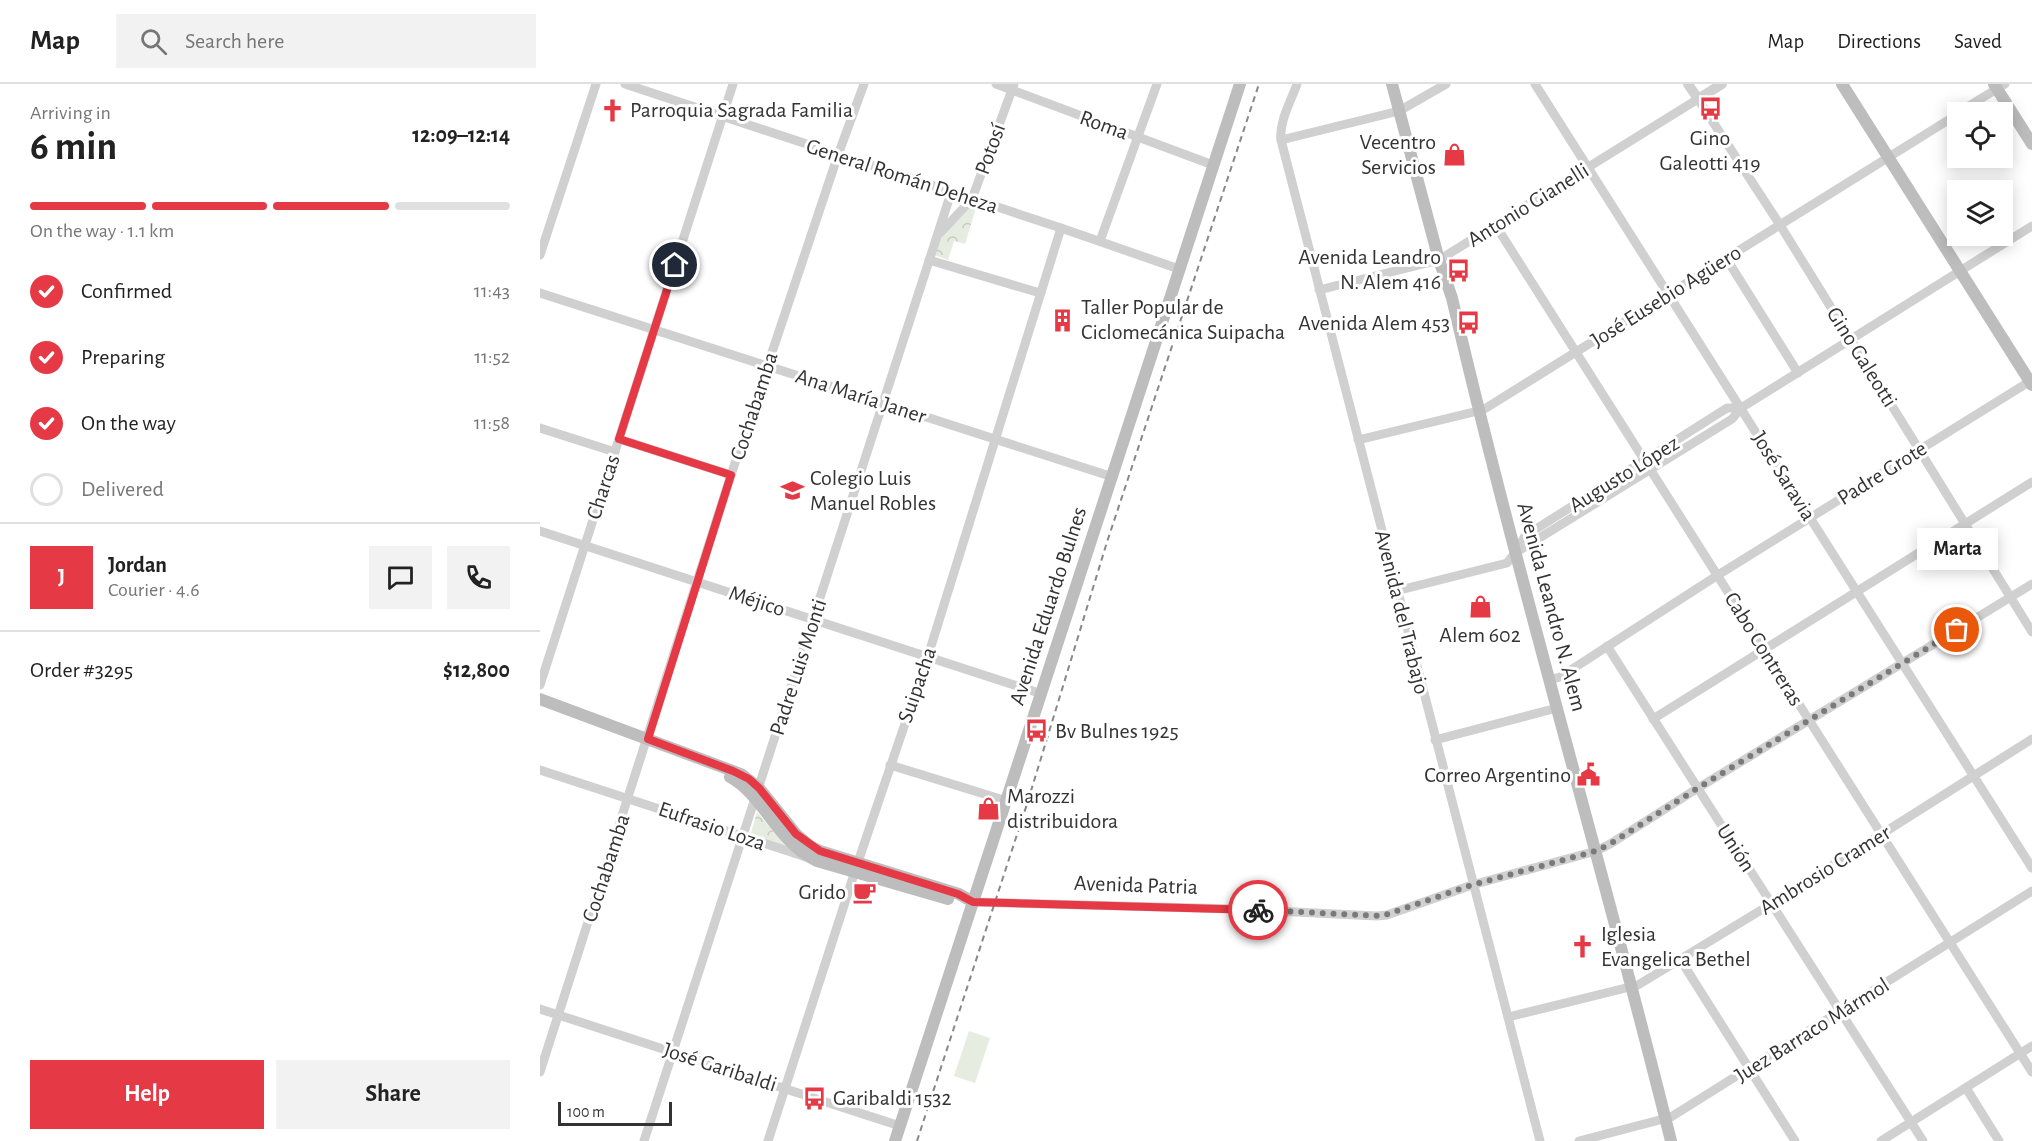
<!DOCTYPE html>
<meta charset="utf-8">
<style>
body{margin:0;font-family:"Alegreya Sans",sans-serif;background:#f2f2f2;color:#222;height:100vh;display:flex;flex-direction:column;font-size:22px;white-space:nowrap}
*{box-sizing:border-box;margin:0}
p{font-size:20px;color:#767676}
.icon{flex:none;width:33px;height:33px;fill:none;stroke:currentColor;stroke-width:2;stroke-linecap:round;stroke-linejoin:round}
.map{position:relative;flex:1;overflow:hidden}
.side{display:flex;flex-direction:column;background:#fff;width:540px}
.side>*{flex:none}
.fabs{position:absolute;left:1407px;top:18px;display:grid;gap:12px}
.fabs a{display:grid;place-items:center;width:66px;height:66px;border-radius:0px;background:#fff;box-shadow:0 3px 15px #0003;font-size:30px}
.scale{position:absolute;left:18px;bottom:15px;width:114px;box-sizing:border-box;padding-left:6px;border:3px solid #333;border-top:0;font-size:16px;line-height:21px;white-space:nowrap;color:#333;-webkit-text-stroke:4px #fff;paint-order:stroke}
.pin{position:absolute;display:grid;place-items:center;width:51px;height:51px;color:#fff;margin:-26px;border:3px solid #fff;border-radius:50%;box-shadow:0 2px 6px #0007}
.courier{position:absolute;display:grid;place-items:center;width:60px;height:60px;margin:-30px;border:4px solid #e63946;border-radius:50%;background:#fff;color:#222;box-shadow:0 2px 8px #0007}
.bubble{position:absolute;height:42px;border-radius:0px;background:#fff;box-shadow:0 3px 15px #0003;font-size:20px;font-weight:700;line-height:42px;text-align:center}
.head em{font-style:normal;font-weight:700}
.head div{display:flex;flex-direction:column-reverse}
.head{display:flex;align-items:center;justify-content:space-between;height:102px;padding:0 30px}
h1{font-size:39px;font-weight:700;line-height:45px}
.bar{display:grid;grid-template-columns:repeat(4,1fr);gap:9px 6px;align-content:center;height:72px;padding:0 30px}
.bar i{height:8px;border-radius:4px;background:#e0e0e0}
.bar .on{background:#e63946}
.bar p{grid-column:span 4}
.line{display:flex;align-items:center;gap:15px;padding:0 30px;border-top:2px solid #e0e0e0}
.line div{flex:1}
.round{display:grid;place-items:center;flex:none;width:63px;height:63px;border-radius:0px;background:#f2f2f2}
ol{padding:0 30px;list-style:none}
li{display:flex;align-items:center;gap:18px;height:66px}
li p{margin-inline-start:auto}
li .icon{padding:6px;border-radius:50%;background:#e63946;color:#fff;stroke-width:4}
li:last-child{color:#767676}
li i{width:33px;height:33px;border:3px solid #e0e0e0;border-radius:50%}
.cta{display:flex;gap:12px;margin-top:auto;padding:12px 30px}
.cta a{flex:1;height:69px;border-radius:0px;background:#e63946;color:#fff;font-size:24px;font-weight:700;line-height:69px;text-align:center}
.cta a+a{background:#f2f2f2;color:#222}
header{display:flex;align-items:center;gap:36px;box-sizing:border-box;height:84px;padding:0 30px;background:#fff;border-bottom:2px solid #e0e0e0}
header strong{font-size:28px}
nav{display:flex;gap:33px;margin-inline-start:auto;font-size:21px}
.search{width:420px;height:54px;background:#f2f2f2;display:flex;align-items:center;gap:15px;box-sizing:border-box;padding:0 21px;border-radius:0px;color:#767676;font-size:22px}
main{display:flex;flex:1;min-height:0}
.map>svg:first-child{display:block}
.forest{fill:url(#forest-crowns)}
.garden{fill:#e6ecdf}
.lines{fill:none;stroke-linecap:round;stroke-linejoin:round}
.minor{stroke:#d0d0d0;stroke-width:9}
.tertiary{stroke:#d0d0d0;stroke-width:10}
.secondary{stroke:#bdbdbd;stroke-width:12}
.rail{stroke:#888;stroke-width:2;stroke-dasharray:6 4.5;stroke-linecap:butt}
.done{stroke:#7a7a7a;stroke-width:6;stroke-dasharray:0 10.8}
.route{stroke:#e63946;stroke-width:8}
.labels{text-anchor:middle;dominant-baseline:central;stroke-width:6;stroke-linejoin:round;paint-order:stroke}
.poi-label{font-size:22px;fill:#333;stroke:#fff;text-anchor:start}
.street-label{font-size:22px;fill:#333;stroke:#fff}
</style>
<header>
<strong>Map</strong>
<div class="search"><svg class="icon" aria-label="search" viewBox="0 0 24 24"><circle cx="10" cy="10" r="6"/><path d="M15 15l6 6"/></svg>Search here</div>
<nav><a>Map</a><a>Directions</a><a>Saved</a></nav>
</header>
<main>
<section class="side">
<div class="head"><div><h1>6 min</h1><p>Arriving in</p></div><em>12:09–12:14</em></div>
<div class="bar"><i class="on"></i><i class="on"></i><i class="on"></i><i></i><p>On the way · 1.1 km</p></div>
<ol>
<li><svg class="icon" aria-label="check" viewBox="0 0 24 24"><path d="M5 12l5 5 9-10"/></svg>Confirmed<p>11:43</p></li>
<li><svg class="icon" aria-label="check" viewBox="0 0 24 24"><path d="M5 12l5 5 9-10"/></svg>Preparing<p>11:52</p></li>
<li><svg class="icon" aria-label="check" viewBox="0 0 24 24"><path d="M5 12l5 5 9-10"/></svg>On the way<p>11:58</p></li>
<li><i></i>Delivered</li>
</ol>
<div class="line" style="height:108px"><b class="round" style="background:#e63946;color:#fff">J</b><div><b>Jordan</b><p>Courier · 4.6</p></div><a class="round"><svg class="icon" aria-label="chat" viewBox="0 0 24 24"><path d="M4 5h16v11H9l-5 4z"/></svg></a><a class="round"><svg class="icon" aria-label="phone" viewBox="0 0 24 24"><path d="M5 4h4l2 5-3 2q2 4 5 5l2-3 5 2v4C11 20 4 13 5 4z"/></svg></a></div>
<div class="line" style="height:78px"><div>Order #3295</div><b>$12,800</b></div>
<div class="cta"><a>Help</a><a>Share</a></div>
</section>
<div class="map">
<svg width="1492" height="1057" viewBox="0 0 1492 1057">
<defs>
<pattern id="forest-crowns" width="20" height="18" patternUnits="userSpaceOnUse" patternTransform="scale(1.5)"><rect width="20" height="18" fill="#e6ecdf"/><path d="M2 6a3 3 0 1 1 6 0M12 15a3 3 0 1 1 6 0" fill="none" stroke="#c6cbc0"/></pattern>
</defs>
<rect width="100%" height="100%" fill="#fff"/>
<g class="forest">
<path d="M430,119L437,121L425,160L414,157L408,176L394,171L398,154Z"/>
<path d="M217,728L245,762L210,752Z"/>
</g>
<path class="garden" d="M429,947L450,954L435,999L414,992Z"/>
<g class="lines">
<g class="minor">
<path d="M85,0L521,144L639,185"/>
<path d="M456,0L673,81"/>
<path d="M757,0C751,17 739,37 741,56L1000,1057"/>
<path d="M995,0L1492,784"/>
<path d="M1419,28L1465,0"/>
<path d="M741,56L859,27L906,0"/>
<path d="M956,142L1492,988"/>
<path d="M400,149L432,115L474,0"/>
<path d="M560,157L617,0"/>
<path d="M0,171L56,0"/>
<path d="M1186,174L1258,289"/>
<path d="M389,176L500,209"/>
<path d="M779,206L899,176L1158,15L1240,141L1492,548"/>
<path d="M0,209L573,393"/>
<path d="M0,344L75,368"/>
<path d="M79,355L191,391"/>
<path d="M818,356L938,327L946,324L1418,30"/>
<path d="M0,447L502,610"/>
<path d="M975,469L1192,335L1201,324L1492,142"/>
<path d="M856,507L967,479L975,469L985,452L1187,324H1201"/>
<path d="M1067,562L1383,1057"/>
<path d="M1009,596L1020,593L1178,491L1492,296"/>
<path d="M0,601L193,0"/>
<path d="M1113,635L1492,398"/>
<path d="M895,656L1017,624"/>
<path d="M350,681L467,717"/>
<path d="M0,686L266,773"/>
<path d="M433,818L695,825L837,832L847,831L932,801L1056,767L1070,760L1158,704L1492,500"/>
<path d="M1140,875L1255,1057"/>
<path d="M0,925L360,1042"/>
<path d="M968,933L1098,901L1231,820L1492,655"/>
<path d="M0,988L191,391L298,71L324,0"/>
<path d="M1426,1004L1459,1057"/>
<path d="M104,1057L411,109"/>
<path d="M228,1057L318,778L388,572L521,144"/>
<path d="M1039,1057L1131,1033L1492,807"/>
<path d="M1341,1057L1492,962"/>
</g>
<path class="tertiary" d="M1148,0L1158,15L1182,0"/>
<g class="secondary">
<path d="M852,0L899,176L912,214C978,497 1061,775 1131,1057"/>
<path d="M1302,0L1492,301"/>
<path d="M1454,0L1492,60"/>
<path d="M0,615L201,690L219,704L256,750L270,762L280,767L419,810L433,818"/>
<path d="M190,693C225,712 236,758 277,777L408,815"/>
<path d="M355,1057L700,0"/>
</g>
<path class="rail" d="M377,1057L487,720L567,458L719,0"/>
</g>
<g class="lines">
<path class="done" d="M718,826L842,832L932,801L1056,767L1070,760L1158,704L1417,546"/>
<path class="route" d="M135,181L79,355L191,391L108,655L193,687L209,695L219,704L256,750L280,767L418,810L433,818L718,826"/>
</g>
<defs>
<symbol id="bus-bare" viewBox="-9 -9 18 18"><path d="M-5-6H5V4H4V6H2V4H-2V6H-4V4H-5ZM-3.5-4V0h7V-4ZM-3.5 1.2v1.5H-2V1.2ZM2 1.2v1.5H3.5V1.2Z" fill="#e63946" stroke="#fff" stroke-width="2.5" paint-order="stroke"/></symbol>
<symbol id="church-bare" viewBox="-9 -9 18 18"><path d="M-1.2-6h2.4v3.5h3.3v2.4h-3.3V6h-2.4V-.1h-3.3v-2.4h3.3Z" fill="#e63946" stroke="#fff" stroke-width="2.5" paint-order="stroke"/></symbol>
<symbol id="shop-bare" viewBox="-9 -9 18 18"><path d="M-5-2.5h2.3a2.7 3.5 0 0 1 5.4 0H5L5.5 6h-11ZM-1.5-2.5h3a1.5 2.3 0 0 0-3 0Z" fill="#e63946" stroke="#fff" stroke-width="2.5" paint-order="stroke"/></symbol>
<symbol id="building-bare" viewBox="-9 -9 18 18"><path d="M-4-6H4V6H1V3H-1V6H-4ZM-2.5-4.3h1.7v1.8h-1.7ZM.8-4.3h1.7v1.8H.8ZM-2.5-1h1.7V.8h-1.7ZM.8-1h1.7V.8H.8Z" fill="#e63946" stroke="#fff" stroke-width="2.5" paint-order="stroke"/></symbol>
<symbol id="school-bare" viewBox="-9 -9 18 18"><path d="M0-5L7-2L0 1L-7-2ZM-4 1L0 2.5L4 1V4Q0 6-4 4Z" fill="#e63946" stroke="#fff" stroke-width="2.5" paint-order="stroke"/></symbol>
<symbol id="civic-bare" viewBox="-9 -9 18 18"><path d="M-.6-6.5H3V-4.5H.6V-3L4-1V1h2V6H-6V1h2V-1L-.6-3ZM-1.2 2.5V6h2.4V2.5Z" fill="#e63946" stroke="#fff" stroke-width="2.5" paint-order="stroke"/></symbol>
<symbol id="cafe-bare" viewBox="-9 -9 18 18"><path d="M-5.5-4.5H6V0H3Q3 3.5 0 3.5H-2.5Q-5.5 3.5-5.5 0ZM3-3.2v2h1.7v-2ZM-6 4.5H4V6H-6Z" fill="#e63946" stroke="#fff" stroke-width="2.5" paint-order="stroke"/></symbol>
</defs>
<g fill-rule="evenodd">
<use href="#bus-bare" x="1154" y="8" width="33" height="33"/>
<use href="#church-bare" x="56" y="10" width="33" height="33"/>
<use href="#shop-bare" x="898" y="54" width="33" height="33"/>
<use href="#bus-bare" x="902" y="170" width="33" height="33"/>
<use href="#building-bare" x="506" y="220" width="33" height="33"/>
<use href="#bus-bare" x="912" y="222" width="33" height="33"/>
<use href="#school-bare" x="236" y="390" width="33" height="33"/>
<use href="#shop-bare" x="924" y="506" width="33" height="33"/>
<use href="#bus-bare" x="480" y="630" width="33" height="33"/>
<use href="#civic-bare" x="1032" y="674" width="33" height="33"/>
<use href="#shop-bare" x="432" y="708" width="33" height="33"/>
<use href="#cafe-bare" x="308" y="792" width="33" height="33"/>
<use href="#church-bare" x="1026" y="846" width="33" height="33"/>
<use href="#bus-bare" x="258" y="998" width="33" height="33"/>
</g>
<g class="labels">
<g class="poi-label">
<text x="90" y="26">Parroquia Sagrada Familia</text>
<text x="1170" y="54" text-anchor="middle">Gino<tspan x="1170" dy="25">Galeotti 419</tspan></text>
<text x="896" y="58" text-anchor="end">Vecentro<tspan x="896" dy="25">Servicios</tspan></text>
<text x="901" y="173" text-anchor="end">Avenida Leandro<tspan x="901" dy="25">N. Alem 416</tspan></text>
<text x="541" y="223">Taller Popular de<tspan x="541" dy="25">Ciclomecánica Suipacha</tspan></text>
<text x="910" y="239" text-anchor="end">Avenida Alem 453</text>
<text x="270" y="394">Colegio Luis<tspan x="270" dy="25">Manuel Robles</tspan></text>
<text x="940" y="551" text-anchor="middle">Alem 602</text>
<text x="515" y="647">Bv Bulnes 1925</text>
<text x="1031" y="691" text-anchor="end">Correo Argentino</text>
<text x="467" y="712">Marozzi<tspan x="467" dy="25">distribuidora</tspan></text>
<text x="306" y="808" text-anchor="end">Grido</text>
<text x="1061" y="850">Iglesia<tspan x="1061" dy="25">Evangelica Bethel</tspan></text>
<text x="293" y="1014">Garibaldi 1532</text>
</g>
<g class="street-label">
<text transform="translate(564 41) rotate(20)">Roma</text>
<text transform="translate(450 65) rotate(-70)">Potosí</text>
<text transform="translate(362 92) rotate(18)">General Román Deheza</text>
<text transform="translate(988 121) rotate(-32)">Antonio Gianelli</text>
<text transform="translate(1126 212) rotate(-32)">José Eusebio Agüero</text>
<text transform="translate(1322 273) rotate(58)">Gino Galeotti</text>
<text transform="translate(321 312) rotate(18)">Ana María Janer</text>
<text transform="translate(214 322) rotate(-72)">Cochabamba</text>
<text transform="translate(1342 389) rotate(-32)">Padre Grote</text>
<text transform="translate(1084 390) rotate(-32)">Augusto López</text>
<text transform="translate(1244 392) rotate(58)">José Saravia</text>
<text transform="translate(63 403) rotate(-72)">Charcas</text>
<text transform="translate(217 517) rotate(18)">Méjico</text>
<text transform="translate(508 522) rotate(-72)">Avenida Eduardo Bulnes</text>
<text transform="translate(1012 523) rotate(75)">Avenida Leandro N. Alem</text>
<text transform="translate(862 528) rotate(76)">Avenida del Trabajo</text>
<text transform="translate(1224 565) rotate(58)">Cabo Contreras</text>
<text transform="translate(258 583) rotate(-72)">Padre Luis Monti</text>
<text transform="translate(377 601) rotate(-71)">Suipacha</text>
<text transform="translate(172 742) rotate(19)">Eufrasio Loza</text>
<text transform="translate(1196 764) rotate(57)">Unión</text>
<text transform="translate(66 784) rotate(-72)">Cochabamba</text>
<text transform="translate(1285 786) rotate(-32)">Ambrosio Cramer</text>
<text transform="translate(596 801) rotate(2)">Avenida Patria</text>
<text transform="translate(1272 946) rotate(-32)">Juez Barraco Mármol</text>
<text transform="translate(180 983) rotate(18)">José Garibaldi</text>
</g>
</g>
</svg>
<div class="fabs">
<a><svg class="icon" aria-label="locate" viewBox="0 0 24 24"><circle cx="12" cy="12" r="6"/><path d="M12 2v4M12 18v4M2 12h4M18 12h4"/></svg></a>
<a><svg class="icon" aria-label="layers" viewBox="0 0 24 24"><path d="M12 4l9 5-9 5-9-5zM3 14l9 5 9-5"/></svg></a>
</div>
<div class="scale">100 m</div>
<div class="pin" style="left:1417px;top:546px;background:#ea580c"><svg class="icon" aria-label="bag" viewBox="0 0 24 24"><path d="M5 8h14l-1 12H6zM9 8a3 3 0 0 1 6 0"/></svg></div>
<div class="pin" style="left:135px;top:181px;background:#1f2937"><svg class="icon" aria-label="home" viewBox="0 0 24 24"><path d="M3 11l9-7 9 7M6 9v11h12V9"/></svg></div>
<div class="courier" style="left:718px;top:826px"><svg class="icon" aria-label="bike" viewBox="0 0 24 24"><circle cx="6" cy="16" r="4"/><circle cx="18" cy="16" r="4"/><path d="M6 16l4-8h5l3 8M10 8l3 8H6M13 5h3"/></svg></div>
<div class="bubble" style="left:1377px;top:444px;width:81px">Marta</div>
</div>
</main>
